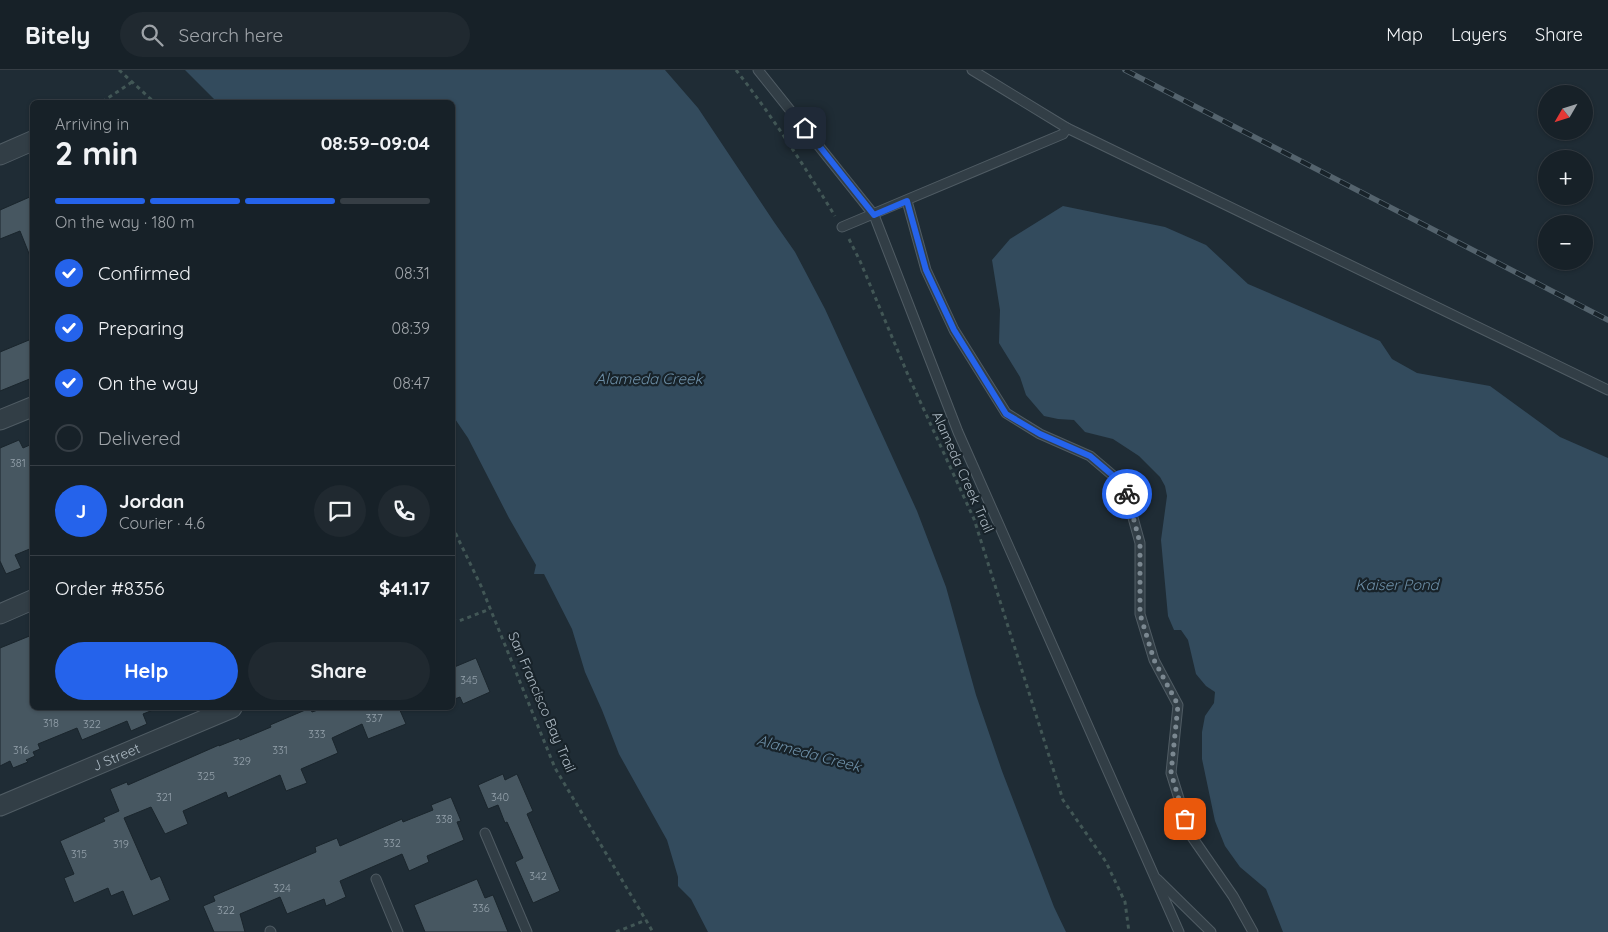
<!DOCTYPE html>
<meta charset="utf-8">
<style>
body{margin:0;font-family:Quicksand,sans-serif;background:#202930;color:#f1f3f6;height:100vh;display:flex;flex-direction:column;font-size:19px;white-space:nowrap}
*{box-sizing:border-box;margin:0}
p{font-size:16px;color:#9ea3a8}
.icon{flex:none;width:28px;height:28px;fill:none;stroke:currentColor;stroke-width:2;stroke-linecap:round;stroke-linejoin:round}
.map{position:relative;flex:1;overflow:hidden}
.details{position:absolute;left:30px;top:30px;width:425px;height:610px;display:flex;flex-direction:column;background:#172128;border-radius:8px;box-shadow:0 1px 4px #0004,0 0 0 1px #363e45}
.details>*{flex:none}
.needle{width:32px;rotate:231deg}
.tools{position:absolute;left:1538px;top:15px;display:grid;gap:10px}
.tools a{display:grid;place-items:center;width:55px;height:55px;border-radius:50%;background:#172128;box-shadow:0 1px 4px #0004,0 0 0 1px #363e45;font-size:25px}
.pin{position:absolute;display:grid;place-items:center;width:42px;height:42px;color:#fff;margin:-21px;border-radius:10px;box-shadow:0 2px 8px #0006}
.courier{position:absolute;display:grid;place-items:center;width:50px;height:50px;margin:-25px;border:4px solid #2563eb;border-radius:50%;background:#fff;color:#222;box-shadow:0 1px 6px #0007}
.overview em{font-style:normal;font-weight:700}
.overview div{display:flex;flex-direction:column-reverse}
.overview{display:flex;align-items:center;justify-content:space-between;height:85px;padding:0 25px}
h1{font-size:32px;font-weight:700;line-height:38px}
.bar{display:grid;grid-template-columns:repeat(4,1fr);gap:8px 5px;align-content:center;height:60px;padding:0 25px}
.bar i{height:6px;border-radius:4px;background:#363e45}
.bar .on{background:#2563eb}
.bar p{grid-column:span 4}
.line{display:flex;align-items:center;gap:12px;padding:0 25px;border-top:1px solid #363e45}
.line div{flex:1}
.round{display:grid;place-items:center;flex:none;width:52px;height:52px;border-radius:26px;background:#202930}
ol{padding:0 25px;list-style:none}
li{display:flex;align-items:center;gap:15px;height:55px}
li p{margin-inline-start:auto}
li .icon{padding:5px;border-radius:50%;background:#2563eb;color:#fff;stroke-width:4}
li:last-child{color:#9ea3a8}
li i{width:28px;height:28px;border:2px solid #363e45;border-radius:50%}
.action{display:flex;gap:10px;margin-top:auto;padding:10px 25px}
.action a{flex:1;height:58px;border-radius:30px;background:#2563eb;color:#fff;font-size:20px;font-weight:700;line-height:58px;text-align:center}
.action a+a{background:#202930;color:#f1f3f6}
header{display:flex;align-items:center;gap:30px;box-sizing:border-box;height:70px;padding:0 25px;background:#172128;border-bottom:1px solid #363e45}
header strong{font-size:24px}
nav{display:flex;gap:28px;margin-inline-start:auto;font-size:18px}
.search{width:350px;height:45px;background:#202930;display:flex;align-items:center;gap:12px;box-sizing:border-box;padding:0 18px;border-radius:28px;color:#9ea3a8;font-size:19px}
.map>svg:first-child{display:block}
.water{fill:#334b5d}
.building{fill:#475761;stroke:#1a252c}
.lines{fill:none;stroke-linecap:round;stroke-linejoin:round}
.service-casing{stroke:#505c64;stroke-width:11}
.minor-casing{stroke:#505c64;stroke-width:21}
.path{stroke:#425756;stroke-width:3;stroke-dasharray:4 4;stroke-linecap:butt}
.service{stroke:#323e46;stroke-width:9}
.minor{stroke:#323e46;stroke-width:19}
.rail-casing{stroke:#54636d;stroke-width:5.5}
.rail{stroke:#18232a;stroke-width:4;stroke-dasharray:11;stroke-linecap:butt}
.done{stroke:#7b8891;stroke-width:5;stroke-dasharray:0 9}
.route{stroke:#2563eb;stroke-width:6}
.labels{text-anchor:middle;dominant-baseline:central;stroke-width:4.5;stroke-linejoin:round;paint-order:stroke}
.number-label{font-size:11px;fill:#93a0aa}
.street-label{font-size:14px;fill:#acb9c3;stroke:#18232a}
.water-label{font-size:15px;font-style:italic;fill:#6d8fa7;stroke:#18232a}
</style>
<header>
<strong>Bitely</strong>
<div class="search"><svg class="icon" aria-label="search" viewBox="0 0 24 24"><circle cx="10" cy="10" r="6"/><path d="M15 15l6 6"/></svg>Search here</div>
<nav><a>Map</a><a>Layers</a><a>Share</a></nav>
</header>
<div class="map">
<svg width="1608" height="862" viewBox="0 0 1608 862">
<rect width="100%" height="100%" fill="#1f2c35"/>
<g class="water">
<path d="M185,0H665L698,38L774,152L795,182L825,239L917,441L946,517L976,625L1002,701L1054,837L1066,862H708L691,829L678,816V807L667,770L619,684L602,640L585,602L572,559L544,504H534L536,495L509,448L468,368L453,346L452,32H217Z"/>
<path d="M1063,136L1165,157L1206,175L1248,214L1380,271L1392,289L1417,303L1490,316L1560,367L1608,388V862H1283L1266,819L1240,797L1225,776L1215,751L1202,689V662L1205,646L1214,633L1215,622L1206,616L1196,604L1188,570L1181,560H1174L1168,546L1161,470L1167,426L1165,416L1160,407L1139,386L1113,369L1085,362L1074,350L1058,349L1044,346L1026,325L1020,307L999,273L1000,240L992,190L1010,169Z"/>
</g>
<g class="building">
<path d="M32,126V191L20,161L0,169V140Z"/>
<path d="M29,270L32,278V308L0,321V282Z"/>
<path d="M19,370L23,378L32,374V478L15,485L21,498L6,504L0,491V378Z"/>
<path d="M32,565V638H158L143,644L147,654L131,661L127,651L82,670L77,658L38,674L40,679L33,682L35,686L26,690L28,692L13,698L10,691L0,696V578Z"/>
<path d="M476,588L490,622L463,634L460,627L452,630V598Z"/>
<path d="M310,638L312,642L324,638H399L406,654L368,669L362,654L332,668L338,683L301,699L307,713L286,721L280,705L228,728L226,722L183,741L188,754L165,764L151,737L124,748L151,810L160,806L170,830L133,846L123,821L111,826L108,818L74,833L64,808L74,804L60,771L105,751L103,748L119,741L110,719L127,712L128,715L219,675V676L239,668L240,670L271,657L270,655Z"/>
<path d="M503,704L505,710L517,704L533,741L527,744L560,821L533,833L515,792L523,788L507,752L505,753L498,735L488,739L478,715Z"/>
<path d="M451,727L461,751L457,752L464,770L427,786L429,792L409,801L402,784L340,811L346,827L326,836L324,829L287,844L280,827L240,844L245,862H214L203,836L215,831L213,826L316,782L315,777L337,768L340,776L402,749L403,752L433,740L431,735Z"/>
<path d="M477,809L485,828L493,825L508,862H425L414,835Z"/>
</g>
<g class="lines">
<defs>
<g id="service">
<path d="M758,0L874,145L958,362L1179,862"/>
<path d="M972,0L1067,58L1608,320"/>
<path d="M907,131L926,200L954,260L1006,343L1040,364L1090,386L1124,415L1140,473V544L1154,590L1178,635L1171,703L1190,764L1233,826L1253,862"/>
<path d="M842,157L1063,64L1067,58"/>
<path d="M485,763L527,862"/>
<path d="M376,809L398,862"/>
<path d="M1157,809L1211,862"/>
<path d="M270,861L271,862"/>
</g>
<g id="minor">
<path d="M0,85L32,71"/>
<path d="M0,350L32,337"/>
<path d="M0,544L32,530"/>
<path id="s1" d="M0,736L232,638"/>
</g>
</defs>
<use href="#service" class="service-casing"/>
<use href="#minor" class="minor-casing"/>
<g class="path">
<path d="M119,0L154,32"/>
<path d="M736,0C773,47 804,96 835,146"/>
<path d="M102,32L132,12"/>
<path d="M849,169L860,191L908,305L974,449L1063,730L1106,792L1125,832L1129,862"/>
<path d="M452,456L481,516L555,698L653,862"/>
<path d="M452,550L459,551L490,539"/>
<path d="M616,862L646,850"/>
</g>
<use href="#service" class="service"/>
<use href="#minor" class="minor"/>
<defs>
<path id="rail" d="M1125,0L1608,250"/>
</defs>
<use href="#rail" class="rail-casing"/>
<use href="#rail" class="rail"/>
</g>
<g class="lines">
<path class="done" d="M1127,424L1140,473V544L1154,590L1178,635L1171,703L1185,749"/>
<path class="route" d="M805,58L874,145L907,131L926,200L954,260L1006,344L1040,364L1090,386L1124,415L1127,424"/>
</g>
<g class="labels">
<g class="number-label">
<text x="18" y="393">381</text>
<text x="469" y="610">345</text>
<text x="374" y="648">337</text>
<text x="51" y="653">318</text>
<text x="92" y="654">322</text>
<text x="317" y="664">333</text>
<text x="21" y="680">316</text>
<text x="280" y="680">331</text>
<text x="242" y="691">329</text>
<text x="206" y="706">325</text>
<text x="164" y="727">321</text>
<text x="500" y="727">340</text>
<text x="444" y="749">338</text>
<text x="392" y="773">332</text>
<text x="121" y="774">319</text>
<text x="79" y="784">315</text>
<text x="538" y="806">342</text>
<text x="282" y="818">324</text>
<text x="481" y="838">336</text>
<text x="226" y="840">322</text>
</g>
<g class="street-label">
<text transform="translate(963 402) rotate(66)">Alameda Creek Trail</text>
<text transform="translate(542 632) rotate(67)">San Francisco Bay Trail</text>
<text stroke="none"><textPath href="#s1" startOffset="126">J Street</textPath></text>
</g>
<g class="water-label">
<text x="649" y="308">Alameda Creek</text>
<text x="1397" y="514">Kaiser Pond</text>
<text transform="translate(809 683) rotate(15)">Alameda Creek</text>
</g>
</g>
</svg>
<div class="tools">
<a><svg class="needle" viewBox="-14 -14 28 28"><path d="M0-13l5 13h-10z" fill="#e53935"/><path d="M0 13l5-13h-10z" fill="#9ea3a8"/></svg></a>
<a>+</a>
<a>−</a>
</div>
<div class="pin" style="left:1185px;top:749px;background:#ea580c"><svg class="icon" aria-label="bag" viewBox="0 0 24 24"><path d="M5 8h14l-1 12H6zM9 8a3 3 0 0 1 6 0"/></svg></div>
<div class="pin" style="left:805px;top:58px;background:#1f2937"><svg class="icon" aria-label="home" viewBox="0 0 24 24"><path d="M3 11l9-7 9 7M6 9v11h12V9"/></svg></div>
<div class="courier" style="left:1127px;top:424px"><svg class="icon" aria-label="bike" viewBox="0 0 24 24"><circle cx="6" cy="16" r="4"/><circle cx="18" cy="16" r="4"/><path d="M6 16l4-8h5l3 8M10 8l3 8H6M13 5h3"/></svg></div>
<section class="details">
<div class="overview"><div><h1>2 min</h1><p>Arriving in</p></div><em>08:59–09:04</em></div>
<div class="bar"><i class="on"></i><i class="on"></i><i class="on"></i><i></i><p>On the way · 180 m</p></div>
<ol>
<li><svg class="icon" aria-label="check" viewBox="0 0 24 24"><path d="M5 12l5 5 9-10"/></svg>Confirmed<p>08:31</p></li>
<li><svg class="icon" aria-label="check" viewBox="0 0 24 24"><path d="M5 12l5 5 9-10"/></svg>Preparing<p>08:39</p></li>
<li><svg class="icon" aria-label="check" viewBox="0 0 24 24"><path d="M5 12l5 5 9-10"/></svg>On the way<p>08:47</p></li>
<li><i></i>Delivered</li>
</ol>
<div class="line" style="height:90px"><b class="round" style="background:#2563eb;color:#fff">J</b><div><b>Jordan</b><p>Courier · 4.6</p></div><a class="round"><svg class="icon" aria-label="chat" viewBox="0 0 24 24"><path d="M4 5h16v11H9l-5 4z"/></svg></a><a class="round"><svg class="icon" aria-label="phone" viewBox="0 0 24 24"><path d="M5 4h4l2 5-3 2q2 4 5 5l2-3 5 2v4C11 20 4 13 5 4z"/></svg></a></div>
<div class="line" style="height:65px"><div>Order #8356</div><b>$41.17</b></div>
<div class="action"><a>Help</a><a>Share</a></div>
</section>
</div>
